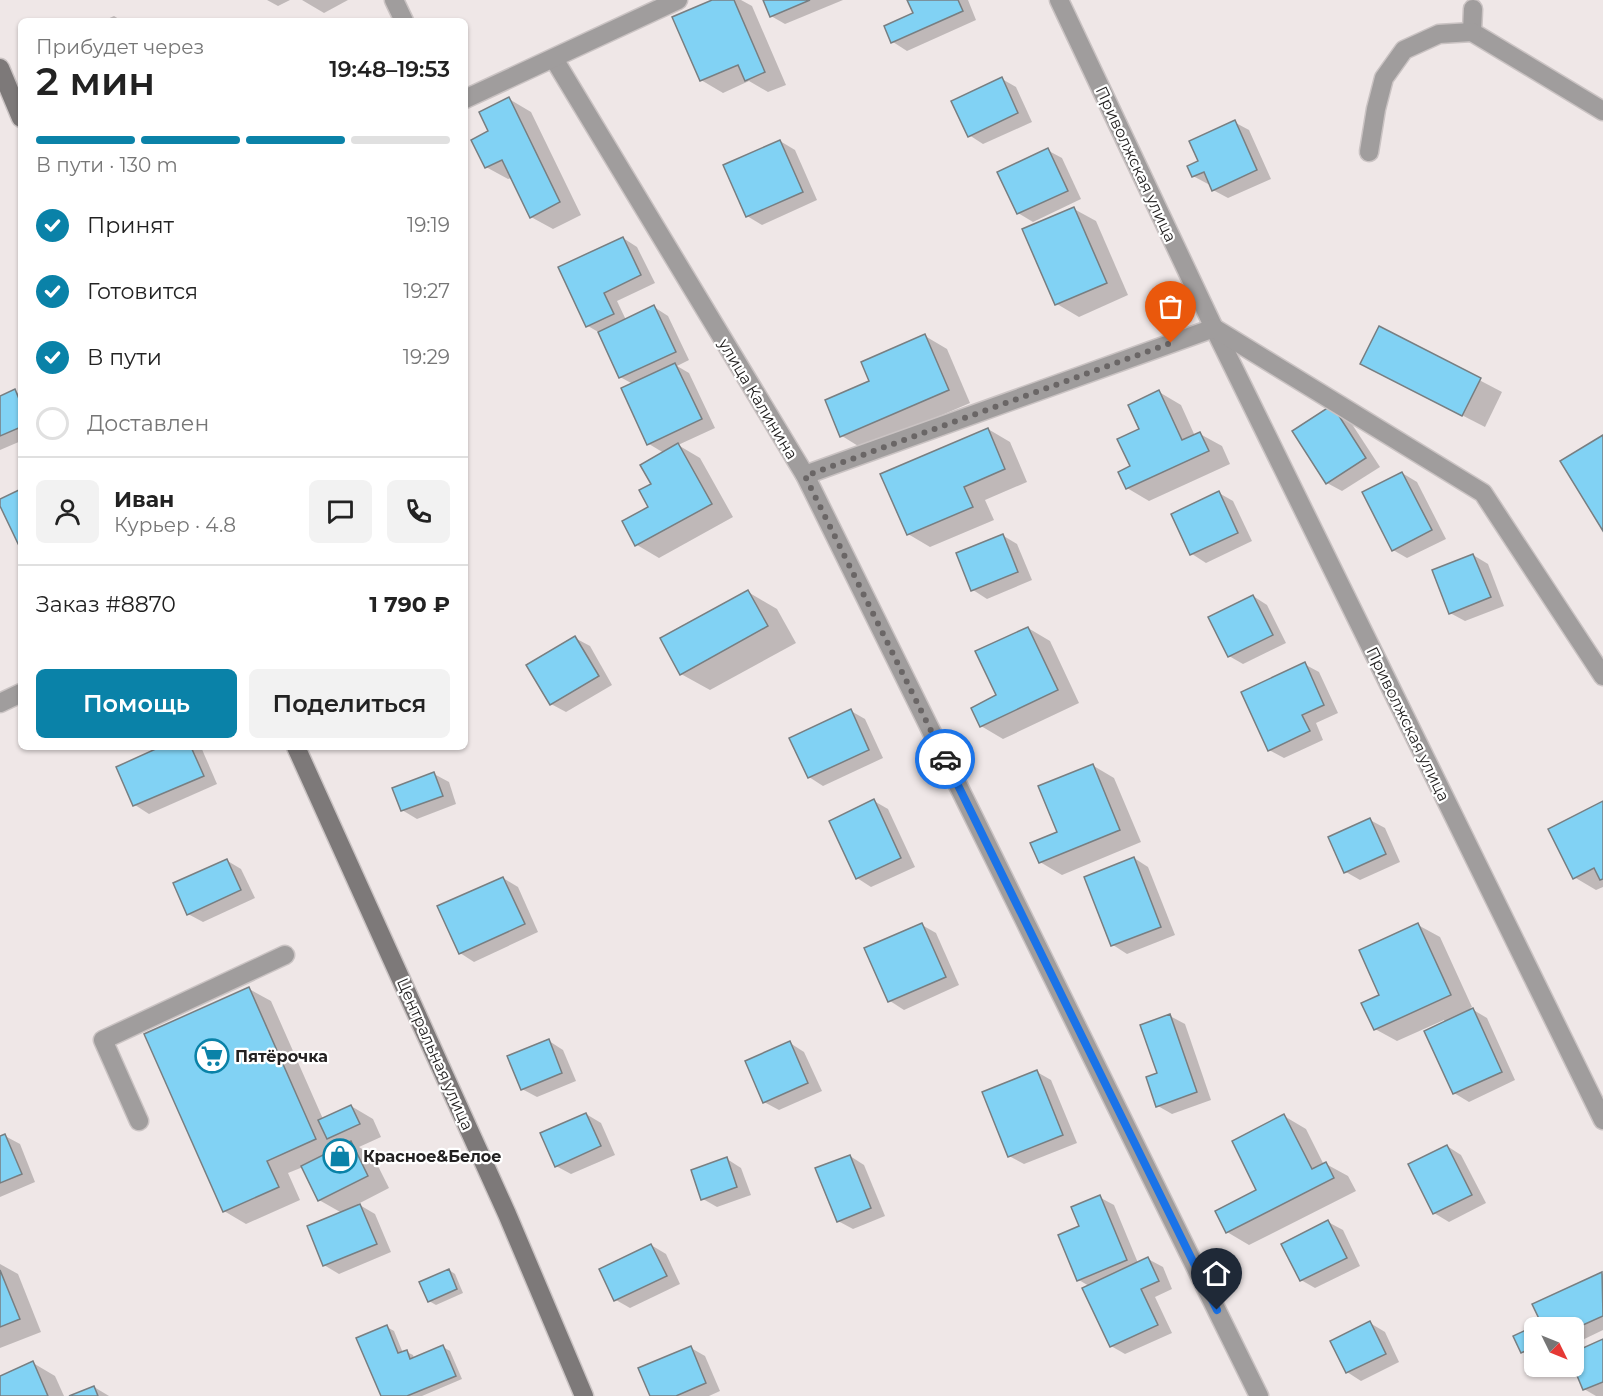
<!DOCTYPE html>
<html lang="ru">
<meta charset="utf-8">
<style>
body{margin:0;font-family:Montserrat,sans-serif;background:#f2f2f2;color:#222;height:100vh;display:flex;flex-direction:column;font-size:22px;white-space:nowrap}
*{box-sizing:border-box;margin:0}
p{font-size:20px;color:#767676}
.icon{flex:none;width:33px;height:33px;fill:none;stroke:currentColor;stroke-width:2;stroke-linecap:round;stroke-linejoin:round}
.map{position:relative;flex:1;overflow:hidden}
.sheet{position:absolute;left:18px;top:18px;width:450px;height:732px;display:flex;flex-direction:column;background:#fff;border-radius:9px;box-shadow:0 2px 4px #0004}
.sheet>*{flex:none}
.needle{width:39px;rotate:133deg}
.buttons{position:absolute;left:1524px;top:1317px;display:grid;gap:12px}
.buttons a{display:grid;place-items:center;width:60px;height:60px;border-radius:9px;background:#fff;box-shadow:0 2px 4px #0004;font-size:30px}
.pin{position:absolute;display:grid;place-items:center;width:51px;height:51px;color:#fff;margin:-62px -26px;border-radius:50% 50% 50% 0;rotate:-45deg;box-shadow:0 0 6px #0007}
.pin .icon{rotate:45deg}
.courier{position:absolute;display:grid;place-items:center;width:60px;height:60px;margin:-30px;border:4px solid #1a73e8;border-radius:50%;background:#fff;color:#222;box-shadow:0 2px 8px #0007}
.head em{font-style:normal;font-weight:600}
.head div{display:flex;flex-direction:column-reverse}
.head{display:flex;align-items:center;justify-content:space-between;height:102px;padding:0 18px}
h1{font-size:39px;font-weight:600;line-height:45px}
.bar{display:grid;grid-template-columns:repeat(4,1fr);gap:9px 6px;align-content:center;height:72px;padding:0 18px}
.bar i{height:8px;border-radius:4px;background:#e0e0e0}
.bar .on{background:#0a82a8}
.bar p{grid-column:span 4}
.line{display:flex;align-items:center;gap:15px;padding:0 18px;border-top:2px solid #e0e0e0}
.line div{flex:1}
.round{display:grid;place-items:center;flex:none;width:63px;height:63px;border-radius:9px;background:#f2f2f2}
ol{padding:0 18px;list-style:none}
li{display:flex;align-items:center;gap:18px;height:66px}
li p{margin-inline-start:auto}
li .icon{padding:6px;border-radius:50%;background:#0a82a8;color:#fff;stroke-width:4}
li:last-child{color:#767676}
li i{width:33px;height:33px;border:3px solid #e0e0e0;border-radius:50%}
.action{display:flex;gap:12px;margin-top:auto;padding:12px 18px}
.action a{flex:1;height:69px;border-radius:9px;background:#0a82a8;color:#fff;font-size:24px;font-weight:600;line-height:69px;text-align:center}
.action a+a{background:#f2f2f2;color:#222}
.map>svg:first-child{display:block}
.shadow{fill:#0003;fill-rule:evenodd}
.building{fill:#81d2f4;stroke:#787e81;stroke-width:1.5}
.lines{fill:none;stroke-linecap:round;stroke-linejoin:round}
.lane-casing{stroke:#cac3c3;stroke-width:21}
.street-casing{stroke:#cac3c3;stroke-width:21}
.secondary-casing{stroke:#cac3c3;stroke-width:21}
.lane{stroke:#a09d9d;stroke-width:18}
.street{stroke:#a09d9d;stroke-width:18}
.secondary{stroke:#7d7979;stroke-width:18}
.done{stroke:#6a6666;stroke-width:6;stroke-dasharray:0 10.8}
.route{stroke:#1a73e8;stroke-width:8}
.labels{text-anchor:middle;dominant-baseline:central;stroke-width:4.5;stroke-linejoin:round;paint-order:stroke}
.street-label{font-size:16px;fill:#232121;stroke:#fff}
.poi-label{font-size:16px;font-weight:bold;fill:#232121;stroke:#fff;text-anchor:start}
</style>
<div class="map">
<svg width="1603" height="1396" viewBox="0 0 1603 1396">
<rect width="100%" height="100%" fill="#efe7e7"/>
<g class="shadow">
<path d="M267,0H290L278,6Z"/>
<path d="M302,0H348L324,13Z"/>
<path d="M716,0H741L752,6L786,85L768,92L749,81L723,93L701,80Z"/>
<path d="M764,0H843L785,24L771,16Z"/>
<path d="M909,0H968L976,20L907,51L893,42L915,14Z"/>
<path d="M114,16L122,21H103Z"/>
<path d="M1002,79L1016,87L1032,122L983,144L969,135Z"/>
<path d="M509,99L531,112L581,215L553,229L531,217L512,178L508,179L486,167L490,132Z"/>
<path d="M1234,122L1249,130L1271,179L1228,198L1213,190L1210,183L1208,184L1193,176L1200,161Z"/>
<path d="M780,141L795,150L817,200L762,225L747,216Z"/>
<path d="M1047,150L1062,158L1081,199L1033,222L1018,213Z"/>
<path d="M1074,209L1096,221L1128,295L1079,317L1057,304Z"/>
<path d="M623,238L637,247L655,283L617,301L626,320L654,307L668,316L689,360L677,366L689,373L715,428L678,445L700,458L733,517L659,558L637,545L650,507L653,484L664,453L649,444L633,384L620,377L600,333L588,326Z"/>
<path d="M1380,328L1502,392L1485,427L1362,364Z"/>
<path d="M925,336L947,349L970,403L863,449L842,436L871,382Z"/>
<path d="M15,391L21,395V441L0,450V398Z"/>
<path d="M1159,392L1181,405L1195,436L1200,434L1222,446L1230,464L1149,501L1127,488L1141,430Z"/>
<path d="M1332,406L1346,415L1380,467L1342,491L1327,483Z"/>
<path d="M988,429L1010,442L1027,482L985,500L994,520L930,547L908,534Z"/>
<path d="M1402,473L1417,482L1446,539L1407,558L1393,550Z"/>
<path d="M1219,493L1233,501L1252,541L1206,563L1192,554L1173,515Z"/>
<path d="M1002,535L1017,544L1032,580L987,599L973,590Z"/>
<path d="M1473,555L1488,564L1504,606L1465,621L1450,613Z"/>
<path d="M748,592L777,609L796,643L710,690L681,674Z"/>
<path d="M1253,596L1267,605L1286,643L1243,664L1229,656Z"/>
<path d="M1028,628L1050,641L1079,703L1003,739L981,726L998,696Z"/>
<path d="M575,638L590,646L612,685L566,712L551,704Z"/>
<path d="M1304,664L1319,672L1338,713L1316,723L1323,740L1284,758L1269,750Z"/>
<path d="M851,711L865,719L883,758L823,786L809,777Z"/>
<path d="M164,747H201L217,784L149,814L135,805L118,767Z"/>
<path d="M1092,765L1114,778L1141,842L1062,875L1040,862L1059,832Z"/>
<path d="M434,774L449,782L456,804L417,819L402,810Z"/>
<path d="M874,801L888,809L915,867L871,887L857,878Z"/>
<path d="M1603,803V887L1596,890L1574,877Z"/>
<path d="M1370,820L1385,828L1400,862L1360,880L1346,872Z"/>
<path d="M1134,858L1148,867L1175,935L1127,954L1113,945Z"/>
<path d="M226,860L241,869L255,898L203,922L188,914Z"/>
<path d="M503,878L518,887L538,932L474,962L460,953Z"/>
<path d="M922,925L936,933L959,985L904,1010L890,1001Z"/>
<path d="M1418,925L1440,937L1472,1007L1470,1008L1487,1018L1515,1080L1469,1102L1454,1093L1444,1020L1397,1041L1375,1029L1381,996Z"/>
<path d="M249,989L271,1001L323,1119L351,1106L373,1119L381,1137L359,1147L373,1156L389,1188L358,1204L375,1214L391,1252L339,1274L324,1265L342,1213L319,1200L303,1167L288,1173L300,1200L246,1224L224,1211ZM332,1141L343,1147L337,1150Z"/>
<path d="M1170,1016L1185,1024L1211,1100L1172,1114L1158,1106L1159,1074Z"/>
<path d="M549,1041L563,1050L576,1081L537,1097L522,1089Z"/>
<path d="M790,1043L804,1052L822,1091L779,1110L764,1102Z"/>
<path d="M1037,1072L1051,1080L1077,1143L1024,1164L1009,1156Z"/>
<path d="M586,1114L601,1123L615,1155L571,1174L556,1166Z"/>
<path d="M1284,1116L1306,1129L1324,1165L1326,1164L1348,1176L1356,1191L1249,1245L1227,1232L1258,1190Z"/>
<path d="M5,1136L20,1144L35,1182L0,1197V1138Z"/>
<path d="M1447,1146L1461,1155L1486,1203L1449,1222L1434,1213Z"/>
<path d="M850,1156L864,1165L885,1216L853,1229L838,1221Z"/>
<path d="M727,1159L741,1168L751,1195L717,1207L703,1199Z"/>
<path d="M1099,1197L1114,1205L1138,1263L1148,1259L1163,1267L1172,1289L1155,1297L1172,1333L1125,1354L1111,1346L1089,1286L1079,1280L1081,1227Z"/>
<path d="M1328,1222L1343,1230L1360,1266L1315,1288L1301,1280Z"/>
<path d="M651,1245L666,1254L680,1284L630,1308L616,1300Z"/>
<path d="M0,1264L18,1274L41,1332L0,1348Z"/>
<path d="M449,1270L455,1274L463,1293L436,1305L429,1301Z"/>
<path d="M1601,1273L1603,1274V1330L1574,1344V1328L1543,1324Z"/>
<path d="M1370,1323L1385,1332L1399,1362L1361,1381L1347,1372Z"/>
<path d="M387,1327L394,1331L403,1353L407,1352L413,1355L414,1358L443,1347L450,1351L462,1379L422,1396H382Z"/>
<path d="M1534,1328V1359L1522,1352L1515,1337Z"/>
<path d="M1603,1340V1396H1596L1584,1389L1574,1365V1353Z"/>
<path d="M691,1348L705,1356L720,1391L709,1396H652Z"/>
<path d="M33,1363L55,1376L64,1396H0V1378Z"/>
<path d="M94,1387L109,1396H73Z"/>
</g>
<g class="building">
<path d="M712,0H734L765,72L745,81L738,65L700,81L672,17Z"/>
<path d="M763,0H810L770,17Z"/>
<path d="M907,0H958L963,11L891,43L884,26L913,13Z"/>
<path d="M1002,77L1018,113L968,137L951,101Z"/>
<path d="M509,97L560,202L530,218L502,160L485,168L471,140L488,131L479,112Z"/>
<path d="M1235,120L1257,170L1212,191L1204,172L1192,177L1187,166L1198,161L1189,141Z"/>
<path d="M780,140L803,192L746,217L723,165Z"/>
<path d="M1048,148L1068,191L1017,214L997,172Z"/>
<path d="M1074,207L1107,283L1055,305L1022,229Z"/>
<path d="M623,237L641,275L604,293L614,314L586,327L558,267Z"/>
<path d="M654,305L676,352L619,378L598,332Z"/>
<path d="M1379,326L1481,378L1462,416L1360,364Z"/>
<path d="M925,334L949,390L840,437L825,400L869,381L861,362Z"/>
<path d="M675,363L702,419L647,445L621,388Z"/>
<path d="M15,389L21,404V427L0,436V396Z"/>
<path d="M1159,390L1182,440L1200,432L1209,451L1126,489L1118,472L1130,466L1117,439L1139,429L1128,405Z"/>
<path d="M1332,405L1366,458L1326,484L1292,431Z"/>
<path d="M988,428L1005,469L964,487L973,507L907,535L880,474Z"/>
<path d="M1603,435V531L1560,461Z"/>
<path d="M678,443L712,504L635,546L622,521L648,507L639,490L651,484L640,465Z"/>
<path d="M1402,472L1432,530L1392,551L1362,492Z"/>
<path d="M21,489V550L0,506V499Z"/>
<path d="M1219,491L1238,533L1190,555L1171,514Z"/>
<path d="M1003,534L1018,572L971,591L956,553Z"/>
<path d="M1473,554L1491,597L1449,614L1432,570Z"/>
<path d="M748,590L768,626L680,675L660,638Z"/>
<path d="M1253,595L1273,635L1228,657L1208,617Z"/>
<path d="M1028,627L1058,690L980,727L971,708L996,695L975,651Z"/>
<path d="M575,636L599,676L550,705L526,665Z"/>
<path d="M1305,662L1324,705L1302,715L1310,731L1268,751L1241,692Z"/>
<path d="M851,709L869,750L808,778L789,738Z"/>
<path d="M160,747H191L204,776L133,806L116,767Z"/>
<path d="M1093,764L1120,830L1039,863L1030,843L1057,832L1038,786Z"/>
<path d="M434,772L443,796L401,811L392,788Z"/>
<path d="M874,799L901,858L856,879L829,821Z"/>
<path d="M1603,801V879L1600,880L1594,868L1573,879L1548,829Z"/>
<path d="M1370,818L1386,854L1344,873L1328,837Z"/>
<path d="M1134,857L1161,927L1111,946L1084,877Z"/>
<path d="M227,859L241,890L187,915L173,883Z"/>
<path d="M503,877L525,924L459,954L437,906Z"/>
<path d="M922,923L946,977L888,1002L864,948Z"/>
<path d="M1418,923L1451,995L1374,1030L1361,1003L1379,995L1359,950Z"/>
<path d="M249,987L316,1139L267,1161L279,1187L223,1212L144,1034Z"/>
<path d="M1473,1008L1502,1072L1453,1094L1424,1031Z"/>
<path d="M1170,1014L1197,1092L1156,1107L1146,1077L1157,1073L1140,1025Z"/>
<path d="M549,1039L562,1073L521,1090L507,1056Z"/>
<path d="M790,1041L808,1083L763,1103L745,1061Z"/>
<path d="M1037,1070L1063,1135L1008,1157L982,1092Z"/>
<path d="M351,1105L360,1124L327,1139L318,1120Z"/>
<path d="M586,1113L601,1146L555,1167L540,1133Z"/>
<path d="M1284,1114L1312,1169L1326,1162L1334,1178L1226,1233L1215,1211L1256,1190L1232,1141Z"/>
<path d="M5,1134L22,1174L0,1183V1136Z"/>
<path d="M351,1141L368,1176L318,1201L301,1166Z"/>
<path d="M1447,1145L1472,1195L1433,1214L1408,1164Z"/>
<path d="M850,1155L871,1208L837,1222L815,1168Z"/>
<path d="M727,1157L737,1187L701,1200L691,1170Z"/>
<path d="M1100,1195L1127,1260L1077,1281L1058,1235L1079,1226L1071,1207Z"/>
<path d="M360,1204L377,1244L323,1266L307,1226Z"/>
<path d="M1328,1220L1347,1258L1300,1281L1281,1244Z"/>
<path d="M651,1244L667,1276L614,1301L599,1269Z"/>
<path d="M1148,1257L1159,1281L1141,1289L1158,1325L1110,1347L1082,1288Z"/>
<path d="M449,1269L457,1289L428,1302L419,1282Z"/>
<path d="M0,1270L20,1319L0,1327Z"/>
<path d="M1602,1272L1603,1316L1574,1329V1328H1534V1347L1521,1353L1513,1336L1541,1323L1532,1304Z"/>
<path d="M1370,1321L1386,1354L1346,1373L1330,1341Z"/>
<path d="M387,1325L398,1353L407,1350L410,1359L443,1345L456,1376L407,1396H381L356,1338Z"/>
<path d="M1603,1339V1382L1583,1390L1573,1366L1574,1352Z"/>
<path d="M691,1346L706,1383L676,1396H650L638,1368Z"/>
<path d="M33,1361L48,1396H0V1376Z"/>
<path d="M94,1386L98,1396H69Z"/>
</g>
<g class="lines">
<defs>
<g id="lane">
<path d="M1473,9L1472,32L1603,111"/>
<path d="M1369,152L1376,109L1384,78L1404,50L1439,34L1472,32"/>
<path d="M139,1121L103,1040L285,955"/>
</g>
<g id="street">
<path d="M394,0L404,21"/>
<path d="M1059,0L1214,328L1603,1120"/>
<path d="M554,59L805,475L1259,1396"/>
<path d="M465,99L678,0"/>
<path d="M805,475L1214,328L1483,493L1603,676"/>
<path d="M0,703L21,693"/>
</g>
<g id="secondary">
<path d="M0,68L21,118"/>
<path d="M296,747L507,1214L584,1396"/>
</g>
</defs>
<use href="#lane" class="lane-casing"/>
<use href="#street" class="street-casing"/>
<use href="#secondary" class="secondary-casing"/>
<use href="#lane" class="lane"/>
<use href="#street" class="street"/>
<use href="#secondary" class="secondary"/>
</g>
<g class="lines">
<path class="done" d="M945,759L805,476L1171,343"/>
<path class="route" d="M945,759L1217,1310"/>
</g>
<defs>
<symbol id="supermarket-ring" viewBox="-11 -11 22 22"><circle r="9.5" fill="#fff" stroke="#0a82a8" stroke-width="1.5"/><path d="M-6-5.5h2.5l.6 2H6L4.5 2H-2.5L-4.4-4H-6ZM-1.5 3.2a1.3 1.3 0 1 0 .1 0ZM3 3.2a1.3 1.3 0 1 0 .1 0Z" fill="#0a82a8"/></symbol>
<symbol id="shop-ring" viewBox="-11 -11 22 22"><circle r="9.5" fill="#fff" stroke="#0a82a8" stroke-width="1.5"/><path d="M-5-2.5h2.3a2.7 3.5 0 0 1 5.4 0H5L5.5 6h-11ZM-1.5-2.5h3a1.5 2.3 0 0 0-3 0Z" fill="#0a82a8"/></symbol>
</defs>
<g fill-rule="evenodd">
<use href="#supermarket-ring" x="193" y="1037" width="38" height="38"/>
<use href="#shop-ring" x="321" y="1137" width="38" height="38"/>
</g>
<g class="labels">
<g class="street-label">
<text transform="translate(1136 164) rotate(65)">Приволжская улица</text>
<text transform="translate(758 399) rotate(59)">улица Калинина</text>
<text transform="translate(1408 724) rotate(64)">Приволжская улица</text>
<text transform="translate(435 1054) rotate(66)">Центральная улица</text>
</g>
<g class="poi-label">
<text x="235" y="1056">Пятёрочка</text>
<text x="363" y="1156">Красное&amp;Белое</text>
</g>
</g>
</svg>
<div class="buttons">
<a><svg class="needle" viewBox="-14 -14 28 28"><path d="M0-13l5 13h-10z" fill="#e53935"/><path d="M0 13l5-13h-10z" fill="#767676"/></svg></a>
</div>
<div class="pin" style="left:1171px;top:343px;background:#ea580c"><svg class="icon" aria-label="bag" viewBox="0 0 24 24"><path d="M5 8h14l-1 12H6zM9 8a3 3 0 0 1 6 0"/></svg></div>
<div class="pin" style="left:1217px;top:1310px;background:#1f2937"><svg class="icon" aria-label="home" viewBox="0 0 24 24"><path d="M3 11l9-7 9 7M6 9v11h12V9"/></svg></div>
<div class="courier" style="left:945px;top:759px"><svg class="icon" aria-label="car" viewBox="0 0 24 24"><path d="M5 17H2v-5l4-1 3-4h7l3 4 3 1v5h-3M9 17h6M6 11h13"/><circle cx="7" cy="17" r="2"/><circle cx="17" cy="17" r="2"/></svg></div>
<section class="sheet">
<div class="head"><div><h1>2 мин</h1><p>Прибудет через</p></div><em>19:48–19:53</em></div>
<div class="bar"><i class="on"></i><i class="on"></i><i class="on"></i><i></i><p>В пути · 130 m</p></div>
<ol>
<li><svg class="icon" aria-label="check" viewBox="0 0 24 24"><path d="M5 12l5 5 9-10"/></svg>Принят<p>19:19</p></li>
<li><svg class="icon" aria-label="check" viewBox="0 0 24 24"><path d="M5 12l5 5 9-10"/></svg>Готовится<p>19:27</p></li>
<li><svg class="icon" aria-label="check" viewBox="0 0 24 24"><path d="M5 12l5 5 9-10"/></svg>В пути<p>19:29</p></li>
<li><i></i>Доставлен</li>
</ol>
<div class="line" style="height:108px"><a class="round"><svg class="icon" aria-label="person" viewBox="0 0 24 24"><circle cx="12" cy="8" r="4"/><path d="M4 21q1-7 8-7t8 7"/></svg></a><div><b>Иван</b><p>Курьер · 4.8</p></div><a class="round"><svg class="icon" aria-label="chat" viewBox="0 0 24 24"><path d="M4 5h16v11H9l-5 4z"/></svg></a><a class="round"><svg class="icon" aria-label="phone" viewBox="0 0 24 24"><path d="M5 4h4l2 5-3 2q2 4 5 5l2-3 5 2v4C11 20 4 13 5 4z"/></svg></a></div>
<div class="line" style="height:78px"><div>Заказ #8870</div><b>1 790 ₽</b></div>
<div class="action"><a>Помощь</a><a>Поделиться</a></div>
</section>
</div>
